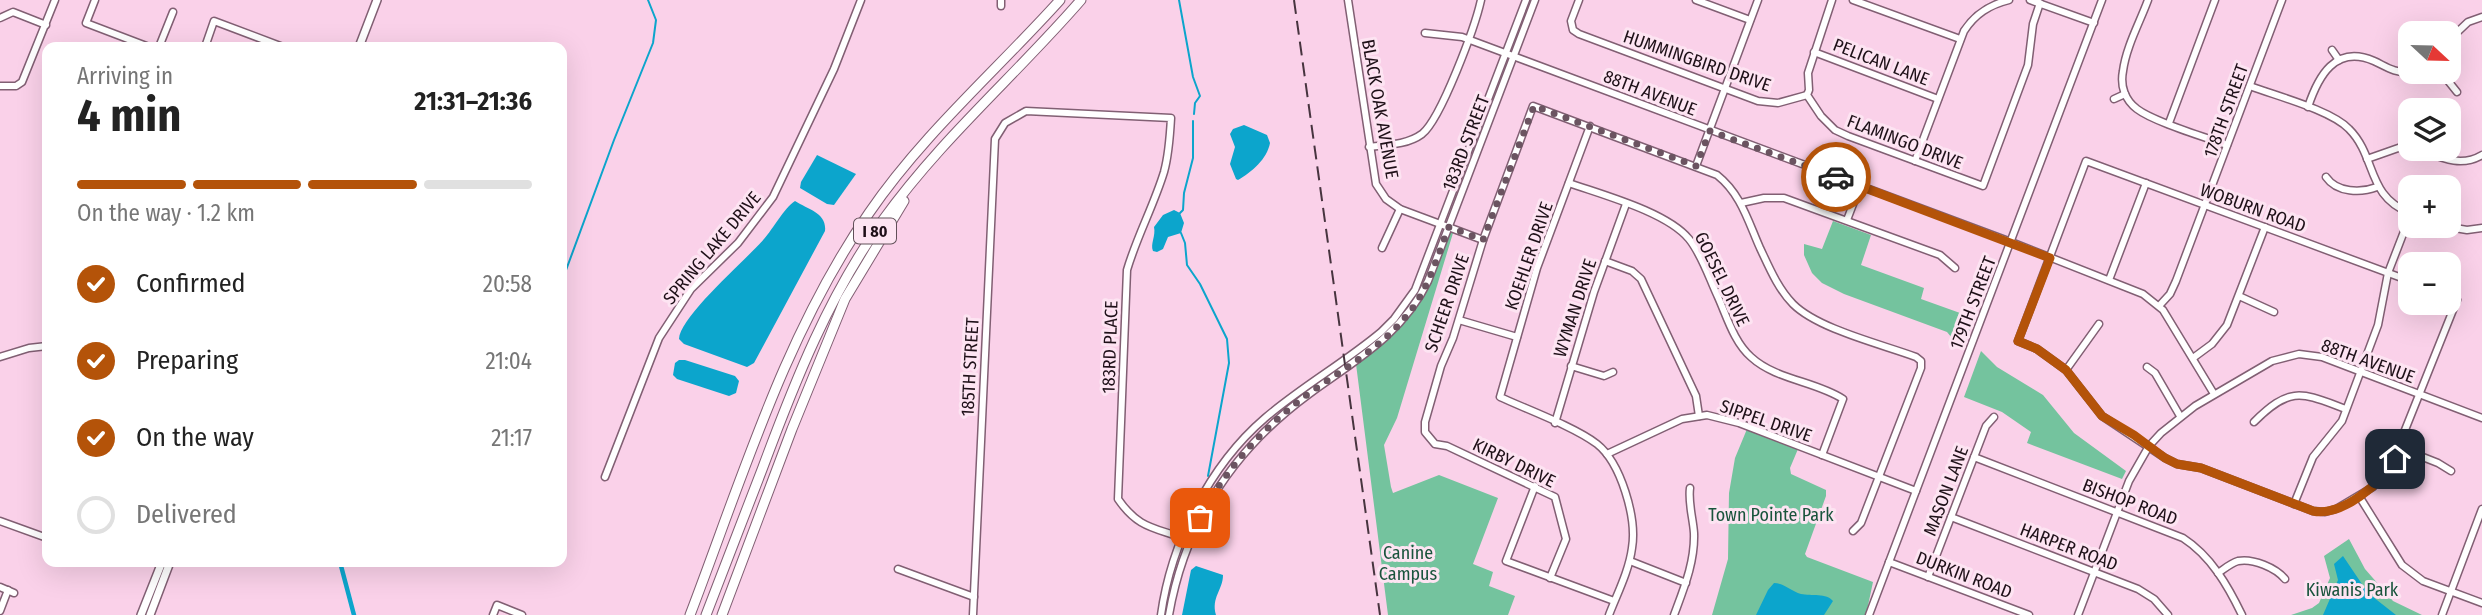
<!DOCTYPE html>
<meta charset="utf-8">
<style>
body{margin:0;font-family:"Fira Sans Condensed",sans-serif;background:#f2f2f2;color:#222;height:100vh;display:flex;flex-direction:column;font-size:26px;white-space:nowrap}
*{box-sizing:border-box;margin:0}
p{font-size:23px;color:#767676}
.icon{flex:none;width:38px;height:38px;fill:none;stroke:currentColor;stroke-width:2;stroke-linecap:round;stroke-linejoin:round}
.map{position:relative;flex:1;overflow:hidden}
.panel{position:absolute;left:42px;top:42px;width:525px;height:525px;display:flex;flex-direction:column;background:#fff;border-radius:14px;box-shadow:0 7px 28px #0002}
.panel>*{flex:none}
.needle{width:46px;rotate:112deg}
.controls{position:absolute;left:2398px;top:21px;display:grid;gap:14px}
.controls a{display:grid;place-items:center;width:63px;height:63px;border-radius:14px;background:#fff;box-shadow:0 7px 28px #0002;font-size:35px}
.pin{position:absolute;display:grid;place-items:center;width:60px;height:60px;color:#fff;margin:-30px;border-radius:14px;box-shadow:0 4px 10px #0006}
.courier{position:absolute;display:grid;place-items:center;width:70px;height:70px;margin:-35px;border:5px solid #b45309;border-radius:50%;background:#fff;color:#222;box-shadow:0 2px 9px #0007}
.head em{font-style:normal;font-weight:700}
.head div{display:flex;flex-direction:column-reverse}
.head{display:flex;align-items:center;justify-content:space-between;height:119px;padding:0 35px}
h1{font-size:46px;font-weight:700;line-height:52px}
.bar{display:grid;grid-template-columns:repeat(4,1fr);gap:10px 7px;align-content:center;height:84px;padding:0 35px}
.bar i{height:9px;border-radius:5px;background:#e0e0e0}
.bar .active{background:#b45309}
.bar p{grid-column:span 4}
ol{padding:0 35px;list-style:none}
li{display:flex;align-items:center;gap:21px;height:77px}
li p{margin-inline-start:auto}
li .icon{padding:7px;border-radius:50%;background:#b45309;color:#fff;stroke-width:4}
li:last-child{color:#767676}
li i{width:38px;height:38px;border:4px solid #e0e0e0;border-radius:50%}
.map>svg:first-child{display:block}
.green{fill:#74c39e}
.water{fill:#0ca5cc}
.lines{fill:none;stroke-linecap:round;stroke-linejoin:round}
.stream{stroke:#0ca5cc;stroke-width:2}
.canal{stroke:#0ca5cc;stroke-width:4.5}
.minor-casing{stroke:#815f73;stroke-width:9}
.major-casing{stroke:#815f73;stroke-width:10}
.highway-casing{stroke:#815f73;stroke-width:11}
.minor{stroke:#fff;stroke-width:6}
.major{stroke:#fff;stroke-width:7}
.highway{stroke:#fff;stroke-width:9}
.rail{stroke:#47343f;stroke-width:2;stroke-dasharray:14 7;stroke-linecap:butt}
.done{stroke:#6b5461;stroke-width:7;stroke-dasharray:0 12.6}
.route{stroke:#b45309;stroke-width:9}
.labels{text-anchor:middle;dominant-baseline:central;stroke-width:6;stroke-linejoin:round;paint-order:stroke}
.shield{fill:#fde4f2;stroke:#615059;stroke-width:2}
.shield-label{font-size:16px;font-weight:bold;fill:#1e1018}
.street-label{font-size:18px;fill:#1e1018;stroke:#fde4f2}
.park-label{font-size:18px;fill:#19543c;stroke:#fde4f2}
</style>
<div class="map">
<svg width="2482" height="615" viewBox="0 0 2482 615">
<rect width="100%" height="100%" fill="#fad1e9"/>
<g class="green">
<path d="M1833,221L1871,235L1861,265L1924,288L1921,299L1974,318L1962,350L1947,332L1844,294L1822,283L1812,273L1804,255V244L1822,249Z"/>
<path d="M1449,233H1453L1397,418L1384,445L1391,487L1393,493L1439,475L1498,498L1473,564L1493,572L1489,586L1515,596L1508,615H1388L1356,364C1411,328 1426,293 1449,233Z"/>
<path d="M1981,351L1997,367L2043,395L2074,433L2126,471L2122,479L2027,443L2031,432L2002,412L1964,397Z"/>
<path d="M1747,429L1798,449L1790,468L1791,474L1826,490V496L1805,554L1807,557L1873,582L1866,615H1712L1728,559L1729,493L1735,458Z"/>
<path d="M2349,539L2365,569L2393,601L2422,615H2291L2312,608L2319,603L2330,578L2324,556Z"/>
</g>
<g class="water">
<path d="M1244,125L1267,135L1270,143C1267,159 1252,172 1238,180L1236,179L1230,164L1235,147L1230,134L1233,129Z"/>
<path d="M817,155L856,174L834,205L827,204L800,188L801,182Z"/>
<path d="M795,201C809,210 827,213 825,231L754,363L747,367L684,344L679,339C680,316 747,259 764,239C773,229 784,208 795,201Z"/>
<path d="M1174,210L1180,213L1184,223L1181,233L1168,237L1163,249L1157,252L1153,251C1150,244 1156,236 1154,227L1163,215Z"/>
<path d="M679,360H685L735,376L739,381L736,393L729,396L677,379L673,375L675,363Z"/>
<path d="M2343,556L2368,593L2396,615H2323L2338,580L2334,564Z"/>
<path d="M1196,566L1223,575C1223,590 1211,597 1216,615H1182L1191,570Z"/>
<path d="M1774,583C1784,583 1791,591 1801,594C1811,596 1827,593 1833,601L1824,615H1756L1768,590Z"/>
</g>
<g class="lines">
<g class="stream">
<path d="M1179,0L1193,77L1200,96L1195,103L1194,114"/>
<path d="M1180,213L1183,210L1184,193L1193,158V121"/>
<path d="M1181,233L1185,243L1187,265L1200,284L1227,339L1229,363L1208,476"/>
<path d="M562,281L614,140L653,43L656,20L648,0"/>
</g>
<path class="canal" d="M340,562L354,615"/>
<defs>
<g id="minor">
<path d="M95,0L86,23L149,47"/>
<path d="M1348,0L1376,184L1386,199L1400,209L1483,240"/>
<path d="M1579,0L1571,21L1573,30L1579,34L1758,101L1778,103L1807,95"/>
<path d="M1696,0L1750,20"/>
<path d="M1832,0L1808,73L1809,90L1807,95L1821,116L1835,130L1848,136L1983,186L2028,65L2033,24L2040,3"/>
<path d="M1853,0L1960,39"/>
<path d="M2030,0L2094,23"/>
<path d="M2148,0C2140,22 2126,47 2123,71C2120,86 2125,100 2137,109C2154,122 2205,137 2227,145"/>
<path d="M1001,6V0"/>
<path d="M0,18L13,12L46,25"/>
<path d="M1425,33L1462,37L2011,242L2143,294L2163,310L2214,394"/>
<path d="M2448,41L2468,22L2482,17"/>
<path d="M159,47L173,12"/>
<path d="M205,47L214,21L283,47"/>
<path d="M2332,50L2339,60"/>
<path d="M1814,52L1938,99"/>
<path d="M2441,72L2457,92"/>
<path d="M0,86H16L22,82L55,0"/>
<path d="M2250,86C2276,96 2331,110 2349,129C2377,157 2366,196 2410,213"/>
<path d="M2114,99L2125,94"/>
<path d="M2308,107C2318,77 2335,44 2374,61C2387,67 2394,73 2410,72"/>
<path d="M2169,123L2215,0"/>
<path d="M1590,126L1537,268L1500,397C1526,409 1575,427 1597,444C1621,463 1637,518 1632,548C1629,571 1617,594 1609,615"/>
<path d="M1369,147C1386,145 1407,145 1422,134C1441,119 1475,27 1481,0"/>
<path d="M2419,149C2440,157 2460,168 2482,155"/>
<path d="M2367,159L2404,146L2410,147"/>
<path d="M1915,161L1964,31C1975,14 1989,5 2009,0"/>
<path d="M1696,166L1758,0"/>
<path d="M2326,177C2337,193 2361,193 2377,187"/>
<path d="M1569,183C1603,195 1667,212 1689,239C1702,255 1709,278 1718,297C1727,317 1734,342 1751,357C1776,380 1815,381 1843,399L1822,455"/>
<path d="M1741,203L1764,198H1784L1940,255L1955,268"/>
<path d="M1847,220L1860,186"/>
<path d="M2443,226L2467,230L2482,228"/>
<path d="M1382,248L1400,209"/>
<path d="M1605,261L1632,271L1641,279L1696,396L1699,416"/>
<path d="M2109,280L2146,183"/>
<path d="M2410,281L2086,161L2018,341L2037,349L2055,362L2066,370L2102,416L2165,458L2177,464L2201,468L2313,511L2325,512L2336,509L2373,487L2389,470L2457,300L2448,296"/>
<path d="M2239,296L2274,312"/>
<path d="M2159,306L2170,294L2176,281L2282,0"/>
<path d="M1459,320L1517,337"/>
<path d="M0,357L29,348L47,346"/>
<path d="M2193,358L2212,344L2227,325L2265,227"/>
<path d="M1571,366L1604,376L1613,372"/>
<path d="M2147,367L2155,373L2180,416"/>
<path d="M2066,370L2099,324"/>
<path d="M2254,422C2291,385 2302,393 2346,409"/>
<path d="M1555,423L1594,292L1626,204"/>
<path d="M2400,448L2438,463L2451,471"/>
<path d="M1607,454L1682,419L1707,415L1739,423L1916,491"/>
<path d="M1974,457L2183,538C2211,556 2228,586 2242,615"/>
<path d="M605,477L659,338L691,289L738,243L773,197L834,69L861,0"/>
<path d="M1535,486L1506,561L1614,601"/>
<path d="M2359,496L2402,565L2423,581L2482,603"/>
<path d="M2294,504L2313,457L2342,421L2378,325L2388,273L2410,216"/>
<path d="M1951,517L2138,589L2154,599L2168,615"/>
<path d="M0,521L47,538"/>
<path d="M1630,561L1686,583"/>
<path d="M1889,562L2029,615"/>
<path d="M898,569L974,597"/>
<path d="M2218,573C2224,569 2231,563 2238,561C2253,558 2276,568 2285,579"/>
<path d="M1928,577L1986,426L1994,417"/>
<path d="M1550,578L1566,539L1555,497L1447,446L1435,444L1425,432V422L1441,366L1453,338L1483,240L1533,106L1717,175C1741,194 1748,221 1760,248C1769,267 1778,289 1793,304C1818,329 1881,344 1916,357L1921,361V368L1861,523L1853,531"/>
<path d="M0,587L14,593"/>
<path d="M0,611L8,590"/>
<path d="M493,615L497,605L522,615"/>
<path d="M973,615L995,139L1005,123L1026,111L1171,118C1170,136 1169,154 1164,172C1154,205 1137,236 1127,270L1118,499C1140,531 1157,527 1190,541"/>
<path d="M1161,615C1171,543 1209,466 1265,418C1301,387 1344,363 1381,332L1394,319L1415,290L1526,0"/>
<path d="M1169,615C1185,523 1234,449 1309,394C1354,361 1402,335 1428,281L1535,0"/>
<path d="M1674,615C1684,588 1695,562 1694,533C1693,518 1688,503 1690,488"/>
<path d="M1869,615L2102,0"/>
<path d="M2078,615L2129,481L2149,446L2161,433L2195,406L2272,361L2299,354L2322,357L2482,418"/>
<path d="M2442,615L2482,509"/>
</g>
<g id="major">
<path d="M359,47L377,0"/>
<path d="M141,615L162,562"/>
<path d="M150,615L170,562"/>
</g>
<g id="highway">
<path d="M690,615C742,479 785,334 869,213C923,134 996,71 1060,0"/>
<path d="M706,615C725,566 744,516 763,467C795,381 829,295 883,220C941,139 1016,75 1081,0"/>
<path d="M722,615L792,429L845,299L904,201"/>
</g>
</defs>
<use href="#minor" class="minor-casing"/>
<use href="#major" class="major-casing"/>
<use href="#highway" class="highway-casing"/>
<use href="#minor" class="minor"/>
<use href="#major" class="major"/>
<use href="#highway" class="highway"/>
<path class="rail" d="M1294,0L1380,615"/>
</g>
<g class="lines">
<path class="done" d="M1200,518C1226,468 1263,428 1308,394C1343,369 1381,348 1408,314C1428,290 1437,257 1449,227L1483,240L1534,106L1696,166L1710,131L1836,177"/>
<path class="route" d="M1836,177L2050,258L2018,341L2037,349L2055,362L2066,370L2102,416L2134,435L2165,458L2177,464L2201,468L2313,511C2342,517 2382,483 2395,459"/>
</g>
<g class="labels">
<rect class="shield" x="854" y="218.5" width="42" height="25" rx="5"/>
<g class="shield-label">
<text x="875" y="231">I 80</text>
</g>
<g class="street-label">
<text transform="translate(1697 61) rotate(19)">HUMMINGBIRD DRIVE</text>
<text transform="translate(1881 62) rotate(21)">PELICAN LANE</text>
<text transform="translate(1650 93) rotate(21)">88TH AVENUE</text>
<text transform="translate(1380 109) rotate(80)">BLACK OAK AVENUE</text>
<text transform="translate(2226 111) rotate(-70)">178TH STREET</text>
<text transform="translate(1905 142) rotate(21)">FLAMINGO DRIVE</text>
<text transform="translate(1466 143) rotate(-69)">183RD STREET</text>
<text transform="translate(2253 208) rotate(20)">WOBURN ROAD</text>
<text transform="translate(712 248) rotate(-50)">SPRING LAKE DRIVE</text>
<text transform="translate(1529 256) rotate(-71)">KOEHLER DRIVE</text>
<text transform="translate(1722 279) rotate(64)">GOESEL DRIVE</text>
<text transform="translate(1447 303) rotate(-71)">SCHEER DRIVE</text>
<text transform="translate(1973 303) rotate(-69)">179TH STREET</text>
<text transform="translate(1575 308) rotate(-72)">WYMAN DRIVE</text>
<text transform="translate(1110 347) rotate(-88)">183RD PLACE</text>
<text transform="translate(2368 361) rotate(20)">88TH AVENUE</text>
<text transform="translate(970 367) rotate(-87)">185TH STREET</text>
<text transform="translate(1766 421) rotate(19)">SIPPEL DRIVE</text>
<text transform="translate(1514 463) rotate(26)">KIRBY DRIVE</text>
<text transform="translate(1946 491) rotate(-69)">MASON LANE</text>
<text transform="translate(2130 502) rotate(21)">BISHOP ROAD</text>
<text transform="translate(2069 547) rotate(21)">HARPER ROAD</text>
<text transform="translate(1964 575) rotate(21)">DURKIN ROAD</text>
</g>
<g class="park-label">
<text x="1771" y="515">Town Pointe Park</text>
<text x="1408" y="553">Canine<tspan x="1408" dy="21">Campus</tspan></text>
<text x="2352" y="590">Kiwanis Park</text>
</g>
</g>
</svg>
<div class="controls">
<a><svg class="needle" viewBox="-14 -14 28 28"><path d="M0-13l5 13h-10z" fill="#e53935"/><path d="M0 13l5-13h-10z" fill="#767676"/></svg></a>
<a><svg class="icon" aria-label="layers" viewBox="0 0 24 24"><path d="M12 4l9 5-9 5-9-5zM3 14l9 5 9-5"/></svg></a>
<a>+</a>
<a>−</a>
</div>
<div class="pin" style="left:1200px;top:518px;background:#ea580c"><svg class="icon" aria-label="bag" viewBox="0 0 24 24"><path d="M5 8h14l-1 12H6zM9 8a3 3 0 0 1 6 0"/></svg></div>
<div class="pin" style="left:2395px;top:459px;background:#1f2937"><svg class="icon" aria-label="home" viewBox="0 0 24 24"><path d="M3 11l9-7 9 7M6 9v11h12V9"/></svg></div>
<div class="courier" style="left:1836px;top:177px"><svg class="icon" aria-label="car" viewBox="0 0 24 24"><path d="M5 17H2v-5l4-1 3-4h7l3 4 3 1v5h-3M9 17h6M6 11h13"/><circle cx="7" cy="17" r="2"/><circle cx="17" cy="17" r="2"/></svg></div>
<section class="panel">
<div class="head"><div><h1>4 min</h1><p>Arriving in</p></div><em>21:31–21:36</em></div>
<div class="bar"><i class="active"></i><i class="active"></i><i class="active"></i><i></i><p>On the way · 1.2 km</p></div>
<ol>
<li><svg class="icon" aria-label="check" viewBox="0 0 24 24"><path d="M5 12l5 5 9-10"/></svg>Confirmed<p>20:58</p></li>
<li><svg class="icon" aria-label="check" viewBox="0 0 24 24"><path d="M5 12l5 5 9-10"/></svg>Preparing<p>21:04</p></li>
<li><svg class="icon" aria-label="check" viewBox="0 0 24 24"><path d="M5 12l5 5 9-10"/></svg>On the way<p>21:17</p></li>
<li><i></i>Delivered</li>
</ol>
</section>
</div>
